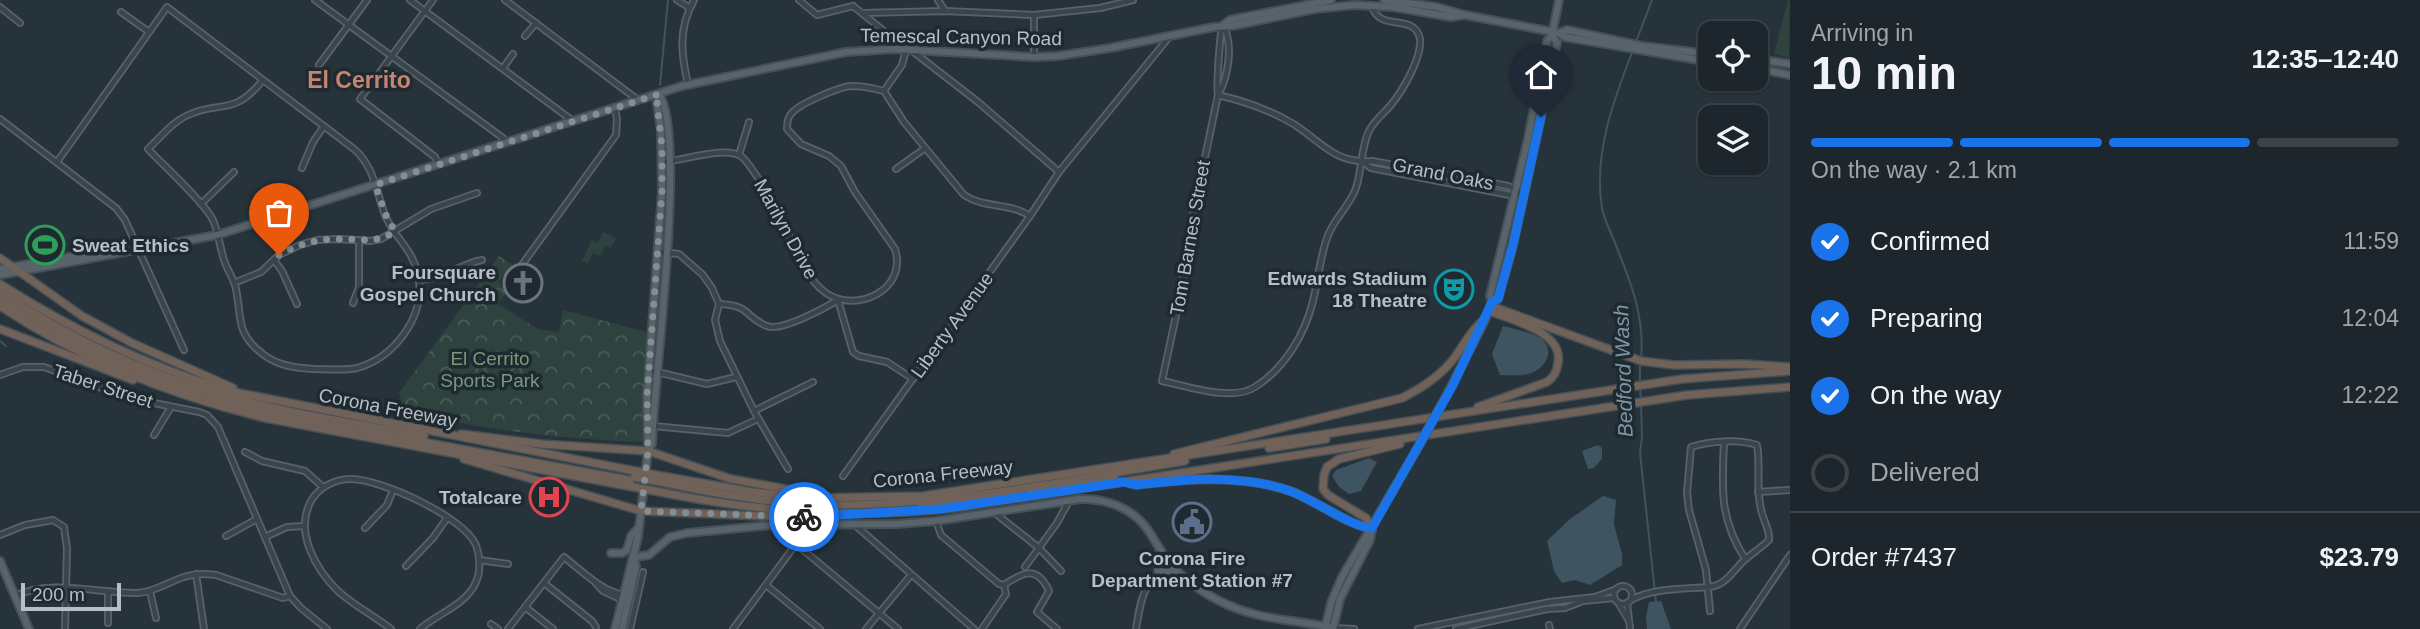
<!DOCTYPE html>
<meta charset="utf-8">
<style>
body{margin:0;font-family:Arial,sans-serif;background:#2a3238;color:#f1f3f6;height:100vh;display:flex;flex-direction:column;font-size:26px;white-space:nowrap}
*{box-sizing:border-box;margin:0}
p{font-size:23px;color:#a0a5a9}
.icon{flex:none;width:38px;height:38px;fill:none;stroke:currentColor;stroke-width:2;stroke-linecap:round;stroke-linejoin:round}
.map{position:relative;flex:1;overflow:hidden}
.sheet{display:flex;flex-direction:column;background:#1d262c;width:630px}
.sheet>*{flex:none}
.buttons{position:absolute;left:1698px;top:21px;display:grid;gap:14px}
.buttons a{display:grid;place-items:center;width:70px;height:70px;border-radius:14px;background:#1d262c;box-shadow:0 2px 5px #0004,0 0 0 2px #3b4348;font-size:35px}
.scale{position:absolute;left:21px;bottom:18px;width:100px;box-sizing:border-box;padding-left:7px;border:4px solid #b6bfc6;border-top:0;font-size:19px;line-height:24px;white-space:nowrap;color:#b6bfc6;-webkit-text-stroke:5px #1f2930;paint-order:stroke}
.pin{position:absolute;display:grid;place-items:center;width:60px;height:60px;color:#fff;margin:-72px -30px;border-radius:50% 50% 50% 0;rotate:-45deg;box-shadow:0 0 7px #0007}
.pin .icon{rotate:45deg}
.courier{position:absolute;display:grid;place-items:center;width:70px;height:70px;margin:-35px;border:5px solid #1a73e8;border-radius:50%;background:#fff;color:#222;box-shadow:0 2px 9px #0007}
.summary em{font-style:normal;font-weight:600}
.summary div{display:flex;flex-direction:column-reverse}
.summary{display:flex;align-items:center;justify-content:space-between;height:119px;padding:0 21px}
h1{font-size:46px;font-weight:600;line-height:52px}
.bar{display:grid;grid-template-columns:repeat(4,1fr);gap:10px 7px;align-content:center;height:84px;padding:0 21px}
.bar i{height:9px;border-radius:5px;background:#3b4348}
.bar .on{background:#1a73e8}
.bar p{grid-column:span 4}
.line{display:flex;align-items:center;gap:18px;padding:0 21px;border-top:2px solid #3b4348}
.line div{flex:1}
ol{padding:0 21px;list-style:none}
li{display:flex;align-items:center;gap:21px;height:77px}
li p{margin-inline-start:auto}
li .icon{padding:7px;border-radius:50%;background:#1a73e8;color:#fff;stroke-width:4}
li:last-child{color:#a0a5a9}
li i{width:38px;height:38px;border:4px solid #3b4348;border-radius:50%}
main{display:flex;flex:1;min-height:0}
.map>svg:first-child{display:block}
.grass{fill:#2e423e}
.park{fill:url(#park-crowns)}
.water{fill:#3e5461}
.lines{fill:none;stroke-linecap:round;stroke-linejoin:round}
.stream{stroke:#3e5461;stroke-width:2}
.minor-casing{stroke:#586269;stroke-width:8}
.major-casing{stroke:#465057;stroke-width:10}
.highway-casing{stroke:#454f56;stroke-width:10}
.minor{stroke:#3a444b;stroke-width:4.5}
.major{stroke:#58636a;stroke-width:6}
.highway{stroke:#706258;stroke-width:7}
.major-bridge-casing{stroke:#465057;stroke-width:10;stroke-linecap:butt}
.highway-bridge-casing{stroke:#454f56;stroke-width:10;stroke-linecap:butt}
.major-bridge{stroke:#58636a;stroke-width:6}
.highway-bridge{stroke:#706258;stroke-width:7}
.done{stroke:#848e95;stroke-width:7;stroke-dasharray:0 12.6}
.route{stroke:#1a73e8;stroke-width:9}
.labels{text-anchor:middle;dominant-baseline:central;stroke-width:7;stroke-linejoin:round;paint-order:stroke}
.street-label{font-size:19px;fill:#b6bfc6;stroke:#1f2930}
.poi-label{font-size:19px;font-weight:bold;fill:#b6bfc6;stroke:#1f2930;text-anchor:end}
.park-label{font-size:19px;fill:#779978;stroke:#1f2930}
.water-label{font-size:21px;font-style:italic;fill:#7a96a5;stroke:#1f2930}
.quarter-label{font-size:23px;font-weight:bold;fill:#c78470;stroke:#1f2930}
</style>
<main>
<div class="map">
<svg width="1790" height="629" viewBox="0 0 1790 629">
<defs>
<pattern id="park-crowns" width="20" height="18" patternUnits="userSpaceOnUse" patternTransform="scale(1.75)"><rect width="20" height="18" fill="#2e423e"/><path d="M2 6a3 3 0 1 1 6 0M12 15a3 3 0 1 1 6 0" fill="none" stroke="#4a5c58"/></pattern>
</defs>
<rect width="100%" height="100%" fill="#27333a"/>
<g class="grass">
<path d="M1788,0H1790L1789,58L1774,54Z"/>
<path d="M603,232L616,238L611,248L605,246L600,256L593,253L588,264L582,261L592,240L598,243Z"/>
</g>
<path class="park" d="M499,256L518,268L505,274L499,281L502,287L510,288L498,304L538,329L559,332L563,310L650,333L649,394L644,441C621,443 598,439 575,438C517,433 461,424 405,413L399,393Z"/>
<g class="water">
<path d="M1503,326C1514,329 1531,332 1540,338C1557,350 1545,370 1528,374C1520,376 1509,375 1500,375L1492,354Z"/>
<path d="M1598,445L1602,448V459L1594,468L1588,469L1582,451Z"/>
<path d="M1369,458L1377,462L1361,491L1349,494L1339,487L1332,476L1336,470Z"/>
<path d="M1603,496L1616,500L1614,524L1622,554V565L1590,585L1575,580L1562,583L1554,571L1547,541L1570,519Z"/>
<path d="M1661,601L1671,629H1647L1646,617L1649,602Z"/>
</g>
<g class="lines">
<g class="stream">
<path d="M1636,42L1652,0"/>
<path d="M1633,50C1614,99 1593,154 1602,208C1604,220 1611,232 1615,243C1630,280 1645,317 1641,358"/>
<path d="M660,85L668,0"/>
<path d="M0,341L6,346"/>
<path d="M1640,382V364"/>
<path d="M1640,388L1641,400"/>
<path d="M1641,406L1642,436L1640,453L1656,602"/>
</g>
<defs>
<g id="minor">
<path d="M315,0L503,138L506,143"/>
<path d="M410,0L573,121"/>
<path d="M433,0L360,99L435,157L438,165"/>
<path d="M505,0L638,100"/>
<path d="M677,0L690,8"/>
<path d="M799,0L817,15L853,6"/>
<path d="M938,0L945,11"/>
<path d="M853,6L889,35L894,49"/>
<path d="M0,7L20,23"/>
<path d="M121,12L149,32"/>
<path d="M863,13L945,11L1034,15L1100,8L1133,0"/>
<path d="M1034,15V57"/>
<path d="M1223,26C1234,44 1228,78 1218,95L1192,220L1180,297L1162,381C1188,386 1232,402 1255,387C1285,368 1305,334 1313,301C1318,280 1320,258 1327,238C1333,219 1350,206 1356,188C1362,170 1361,147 1369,131C1374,121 1383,114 1390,106C1402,92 1422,58 1420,39C1415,12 1379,33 1372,6"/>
<path d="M525,36L536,23"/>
<path d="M911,50L978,102L1059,172"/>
<path d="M319,65L367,0"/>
<path d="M503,68L513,54"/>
<path d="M688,84C681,54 678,29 694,0"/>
<path d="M884,91L904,122L964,195C985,209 1009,202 1030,216"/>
<path d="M884,91L902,65L906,50"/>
<path d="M1218,95C1244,101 1267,109 1290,122C1320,139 1332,164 1372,161L1508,186L1524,193"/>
<path d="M1218,95C1216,90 1220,35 1222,27"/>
<path d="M0,119L116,208L125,220L184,350"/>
<path d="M739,155L749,122"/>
<path d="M57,162L167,7L354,149C374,166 376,191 385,215C395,240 414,248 419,280C424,319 393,358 357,368C343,371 328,369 314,369C296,368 279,366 264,355C233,332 243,316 235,285C232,276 227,269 224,260C220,247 218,232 213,220C204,202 164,166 148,149C160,138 171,123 186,116C221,99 232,118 263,80"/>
<path d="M663,162C682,161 727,145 742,157C748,162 753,171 758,178C766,190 774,202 780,215C793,241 802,276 826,293C856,314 908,290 895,249L855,192L841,166L829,156L801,144L787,129C787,124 787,118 791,114C798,104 839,87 851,86C862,86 873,88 884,91"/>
<path d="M1363,162L1371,168L1515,196L1524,193"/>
<path d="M302,168L313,142L324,126"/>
<path d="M896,169L924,149"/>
<path d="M201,204L234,172"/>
<path d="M659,252L679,254L703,275L712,288L719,304L715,320L720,341L754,411L788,469"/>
<path d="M274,260L282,271L297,304"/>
<path d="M419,280C443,280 459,264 482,260"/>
<path d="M234,283L261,272L279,255L300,245L317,240L338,239L370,241L381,239L431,209L477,193"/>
<path d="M508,284L616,135L617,119L615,108"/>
<path d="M353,303L359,287V240"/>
<path d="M719,304C751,305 744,317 767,326C781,332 825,308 838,300L853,352L859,356L887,362L913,379"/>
<path d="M649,370L707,384L736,377"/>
<path d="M0,375L23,367H44L129,398L199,412L207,415L218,427L290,596L301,608L327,629"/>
<path d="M754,411L813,382"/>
<path d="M653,426L728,433L758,419"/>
<path d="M154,435L171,407"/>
<path d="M1724,442C1722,489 1719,517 1745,559"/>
<path d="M245,452L262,461L305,471L323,487"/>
<path d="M843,476L1030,216L1059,172L1170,36"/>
<path d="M1758,492L1790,490"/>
<path d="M995,513L1039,548L1061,571"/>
<path d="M936,521L941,535L999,584L1004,585C1023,572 1037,565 1049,591L1037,612L1057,629"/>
<path d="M855,525L974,629"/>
<path d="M365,528L387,505L393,490"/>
<path d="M0,535L25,525L53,520L64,527L67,549L65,629"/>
<path d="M226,536L257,519"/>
<path d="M265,537L287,527L304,526"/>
<path d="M796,544L898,629"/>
<path d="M479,560L508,564"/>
<path d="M406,566L433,538L447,518"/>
<path d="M1025,567L1057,523L1069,501"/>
<path d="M196,574L204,629"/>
<path d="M595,582L603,591L622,600"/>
<path d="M544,583L592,621L596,627"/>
<path d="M766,585L820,629"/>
<circle cx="1623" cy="595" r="9"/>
<path d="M108,591V623"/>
<path d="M150,591L156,618"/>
<path d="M15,596C52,578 99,594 138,593C155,592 168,582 184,577C195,573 205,574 216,575L283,598L290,596"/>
<path d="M1631,600C1653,588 1683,589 1708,587C1727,586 1733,569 1747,558C1754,552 1762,547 1769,540C1770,530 1764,522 1762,513C1755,490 1761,468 1757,445C1738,439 1710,441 1691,447L1687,493L1689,510L1706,570L1710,611"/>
<path d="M1627,603L1630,629"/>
<path d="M1619,604L1629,621"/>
<path d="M525,607L553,629"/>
<path d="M491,624L498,629"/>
<path d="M1549,625L1550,629"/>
<path d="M1334,628L1354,629"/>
<path d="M391,629C374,616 355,606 339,592C316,570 294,532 311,501C319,487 335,479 351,479C381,479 464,517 476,545C480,556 481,571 476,582C467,604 439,613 420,629"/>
<path d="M508,629L564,557C582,571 601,591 624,595"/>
<path d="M630,629L643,572"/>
<path d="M733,629L796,544L801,532L802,525"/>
<path d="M866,629L911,575"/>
<path d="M982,629L1006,594L1004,585"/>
<path d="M1136,629C1141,597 1143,584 1170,563"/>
<path d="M1418,629L1550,602L1595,597L1614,590"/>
<path d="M1456,629L1547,609L1565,608L1583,601L1614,598"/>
<path d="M1740,629L1790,555"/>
</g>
<g id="major">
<path d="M1384,0L1437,7L1465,15L1559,33L1565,37L1710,62"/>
<path d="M1222,26L1230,20L1331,0"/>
<path d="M1559,33L1567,30L1642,46L1710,54"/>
<path d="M1755,59L1790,64"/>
<path d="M1755,68L1790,75"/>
<path d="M0,269L81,255L88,257"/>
<path d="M0,275L217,235L682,86L846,52L894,49L1034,57L1058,56L1110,48L1214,27L1232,26L1315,9L1354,5L1393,7L1451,17L1465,15"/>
<path d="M1492,302L1490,296L1528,139L1547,41L1552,35L1559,0"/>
<path d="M1489,310L1492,302L1498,299L1513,245L1557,43L1552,35"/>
<path d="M1443,402L1485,320"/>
<path d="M649,449L652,444L653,426C656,366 686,133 659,94"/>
<path d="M611,553H622L627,550L631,536L639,527"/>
<path d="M1160,553L1158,572L1168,571L1180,575"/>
<path d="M634,557L649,555L670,537L687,533L773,525L897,524L936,521L1080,499C1107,498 1135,509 1150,533C1159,547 1165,560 1178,572C1201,593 1228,608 1258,615C1283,621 1308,622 1333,628"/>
<path d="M0,561L29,629"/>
<path d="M615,629L638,537L648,451L647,396L662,191L661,131L657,103L659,94"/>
<path d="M622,629L636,566L634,557"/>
<path d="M1325,629L1331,603L1342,577L1416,451"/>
<path d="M1333,629L1340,599L1370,540L1372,529"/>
</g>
<g id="highway">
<path d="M0,258L82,316L132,343L233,388"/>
<path d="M0,284C74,331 145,365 229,391L635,471"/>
<path d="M0,292C66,336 139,371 216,393C284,413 355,423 424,436"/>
<path d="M0,300L38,324L107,359L197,394L283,416L634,481"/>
<path d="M0,306C81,360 171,395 265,418L633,487"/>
<path d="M1491,306L1641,361L1674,365L1743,364L1790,367"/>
<path d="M0,329L133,380"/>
<path d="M1478,407L1547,382C1554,377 1557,372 1558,363C1564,332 1512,320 1489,311"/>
<path d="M461,434L541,444L648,451L731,479L813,494"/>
<path d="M1269,448L1326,439"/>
<path d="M1174,454L1402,398C1422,388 1441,376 1455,357C1465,343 1472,329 1486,318"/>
<path d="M464,459L641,511L791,517"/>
<path d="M656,475L753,492L813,498L923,496L1682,379L1790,371"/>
<path d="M656,481C713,493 771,504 830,505C949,506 1068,480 1185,461"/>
<path d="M1128,483L1136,485C1185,479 1242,474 1290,491C1311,498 1355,529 1372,528"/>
<path d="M655,491C756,512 857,520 960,507L1687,395L1790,387"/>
<path d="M1030,491L1115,479"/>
<path d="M922,506L1018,492"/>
<path d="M1372,528L1366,518L1328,495L1323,489L1324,475L1327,467L1339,459L1400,444"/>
</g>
</defs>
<use href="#minor" class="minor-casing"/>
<use href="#major" class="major-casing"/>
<use href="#highway" class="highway-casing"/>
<use href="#minor" class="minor"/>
<use href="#major" class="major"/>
<use href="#highway" class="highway"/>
<defs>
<path id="major-bridge" d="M1416,451L1443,402"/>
<g id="highway-bridge">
<path d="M635,471L656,475"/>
<path d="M634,477L656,481"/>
<path d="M633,487L655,491"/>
</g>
</defs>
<use href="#major-bridge" class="major-bridge-casing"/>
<use href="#highway-bridge" class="highway-bridge-casing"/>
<use href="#major-bridge" class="major-bridge"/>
<use href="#highway-bridge" class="highway-bridge"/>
</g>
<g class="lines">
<path class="done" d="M279,255C297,245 316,239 337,239C359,238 376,245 395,231L387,218L375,185L659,94L657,103L662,147V191L647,396L648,451L641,511L804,517"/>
<path class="route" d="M804,517L829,518L839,515L940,509L1124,482L1136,485C1186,479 1242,474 1290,491C1311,498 1355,529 1372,528L1453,385L1492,302L1498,299L1513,245L1541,117"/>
</g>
<defs>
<symbol id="stadium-ring" viewBox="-11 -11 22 22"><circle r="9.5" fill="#1f2930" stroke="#2e9e5b" stroke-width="1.5"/><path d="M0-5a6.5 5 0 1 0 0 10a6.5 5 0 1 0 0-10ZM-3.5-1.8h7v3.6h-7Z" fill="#2e9e5b"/></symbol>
<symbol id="church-ring" viewBox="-11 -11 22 22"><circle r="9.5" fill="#1f2930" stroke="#6b7280" stroke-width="1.5"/><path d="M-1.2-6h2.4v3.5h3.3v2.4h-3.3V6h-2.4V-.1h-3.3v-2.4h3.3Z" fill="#6b7280"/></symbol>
<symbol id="theatre-ring" viewBox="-11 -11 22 22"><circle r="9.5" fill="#1f2930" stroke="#0f9aa8" stroke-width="1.5"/><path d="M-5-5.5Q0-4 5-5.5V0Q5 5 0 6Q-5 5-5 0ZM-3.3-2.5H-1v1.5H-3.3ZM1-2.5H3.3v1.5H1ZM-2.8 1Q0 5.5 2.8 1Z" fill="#0f9aa8"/></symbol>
<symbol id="hospital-ring" viewBox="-11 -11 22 22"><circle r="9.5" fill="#1f2930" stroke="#e0444e" stroke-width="1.5"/><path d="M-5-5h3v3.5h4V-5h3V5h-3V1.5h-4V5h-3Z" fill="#e0444e"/></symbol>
<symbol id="civic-ring" viewBox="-11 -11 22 22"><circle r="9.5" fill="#1f2930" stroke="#5c6f8a" stroke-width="1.5"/><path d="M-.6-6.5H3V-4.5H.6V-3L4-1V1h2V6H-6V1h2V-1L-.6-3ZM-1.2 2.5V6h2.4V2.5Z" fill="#5c6f8a"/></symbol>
</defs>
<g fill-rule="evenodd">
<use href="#stadium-ring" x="23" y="223" width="44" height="44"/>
<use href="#church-ring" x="501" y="261" width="44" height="44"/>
<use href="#theatre-ring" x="1432" y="267" width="44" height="44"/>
<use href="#hospital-ring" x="527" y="475" width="44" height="44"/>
<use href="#civic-ring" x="1170" y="500" width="44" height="44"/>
</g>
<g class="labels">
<g class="street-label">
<text transform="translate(961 37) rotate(1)">Temescal Canyon Road</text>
<text transform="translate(1443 174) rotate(11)">Grand Oaks</text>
<text transform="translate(786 229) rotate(61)">Marilyn Drive</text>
<text transform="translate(1190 238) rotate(-80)">Tom Barnes Street</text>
<text transform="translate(952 325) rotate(-54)">Liberty Avenue</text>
<text transform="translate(103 386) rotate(18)">Taber Street</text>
<text transform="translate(388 408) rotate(11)">Corona Freeway</text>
<text transform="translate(943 474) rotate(-6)">Corona Freeway</text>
</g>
<g class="poi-label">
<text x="72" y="245" text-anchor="start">Sweat Ethics</text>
<text x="496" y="272">Foursquare<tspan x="496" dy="22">Gospel Church</tspan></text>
<text x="1427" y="278">Edwards Stadium<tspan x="1427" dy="22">18 Theatre</tspan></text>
<text x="522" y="497">Totalcare</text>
<text x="1192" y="558" text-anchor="middle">Corona Fire<tspan x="1192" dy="22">Department Station #7</tspan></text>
</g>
<g class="park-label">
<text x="490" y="358">El Cerrito<tspan x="490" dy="22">Sports Park</tspan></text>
</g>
<g class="water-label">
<text transform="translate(1623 371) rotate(-92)">Bedford Wash</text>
</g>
<g class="quarter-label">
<text x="359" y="80">El Cerrito</text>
</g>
</g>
</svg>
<div class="buttons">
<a><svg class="icon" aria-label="locate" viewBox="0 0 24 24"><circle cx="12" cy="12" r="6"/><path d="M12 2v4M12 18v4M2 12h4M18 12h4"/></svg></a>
<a><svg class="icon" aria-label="layers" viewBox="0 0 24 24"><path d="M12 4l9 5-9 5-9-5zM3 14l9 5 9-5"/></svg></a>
</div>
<div class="scale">200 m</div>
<div class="pin" style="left:279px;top:255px;background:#ea580c"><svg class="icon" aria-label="bag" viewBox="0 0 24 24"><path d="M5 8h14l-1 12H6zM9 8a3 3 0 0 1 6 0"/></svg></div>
<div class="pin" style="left:1541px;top:117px;background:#1f2937"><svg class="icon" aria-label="home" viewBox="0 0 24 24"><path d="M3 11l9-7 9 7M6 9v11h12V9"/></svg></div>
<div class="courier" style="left:804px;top:517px"><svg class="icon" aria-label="bike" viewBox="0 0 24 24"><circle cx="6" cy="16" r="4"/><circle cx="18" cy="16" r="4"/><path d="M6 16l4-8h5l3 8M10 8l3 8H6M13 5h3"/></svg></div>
</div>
<section class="sheet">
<div class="summary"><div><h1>10 min</h1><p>Arriving in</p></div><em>12:35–12:40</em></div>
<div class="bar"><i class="on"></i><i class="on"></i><i class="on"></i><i></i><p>On the way · 2.1 km</p></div>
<ol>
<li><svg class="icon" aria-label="check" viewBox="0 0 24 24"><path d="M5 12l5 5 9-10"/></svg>Confirmed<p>11:59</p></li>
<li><svg class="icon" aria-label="check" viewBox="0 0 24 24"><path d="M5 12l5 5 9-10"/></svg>Preparing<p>12:04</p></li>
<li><svg class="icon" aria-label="check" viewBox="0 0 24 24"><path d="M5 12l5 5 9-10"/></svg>On the way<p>12:22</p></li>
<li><i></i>Delivered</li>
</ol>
<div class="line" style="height:91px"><div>Order #7437</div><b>$23.79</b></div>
</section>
</main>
